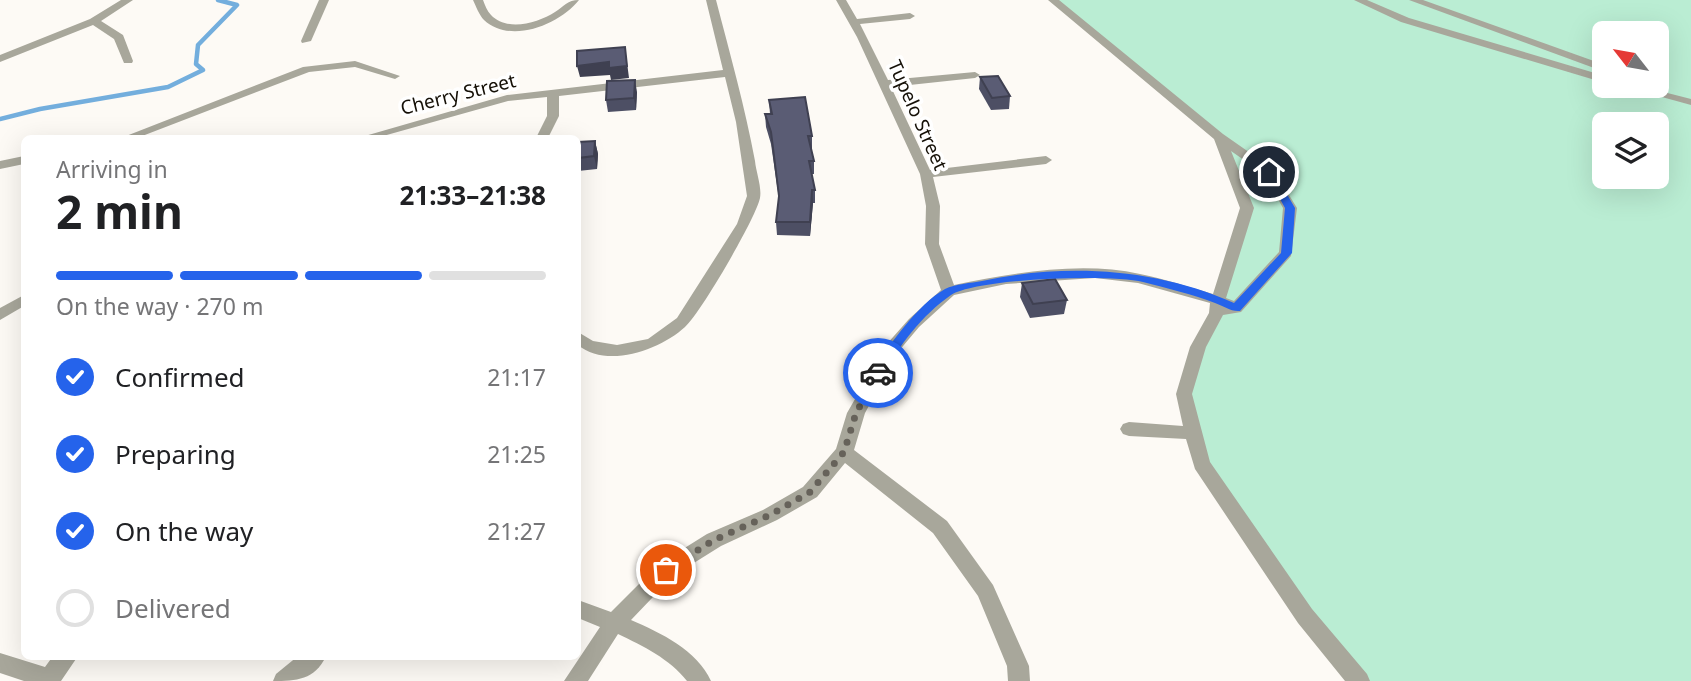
<!DOCTYPE html>
<meta charset="utf-8">
<style>
body{margin:0;font-family:"Noto Sans",sans-serif;background:#f6f6f6;color:#202124;height:100vh;display:flex;flex-direction:column;font-size:26px;white-space:nowrap}
*{box-sizing:border-box;margin:0}
p{font-size:23px;color:#757577}
.icon{flex:none;width:38px;height:38px;fill:none;stroke:currentColor;stroke-width:2;stroke-linecap:round;stroke-linejoin:round}
.map{position:relative;flex:1;overflow:hidden}
.panel{position:absolute;left:21px;top:135px;width:560px;height:525px;display:flex;flex-direction:column;background:#fff;border-radius:10px;box-shadow:0 7px 28px #0002}
.panel>*{flex:none}
.needle{width:46px;rotate:301deg}
.buttons{position:absolute;left:1592px;top:21px;display:grid;gap:14px}
.buttons a{display:grid;place-items:center;width:77px;height:77px;border-radius:10px;background:#fff;box-shadow:0 7px 28px #0002;font-size:35px}
.pin{position:absolute;display:grid;place-items:center;width:60px;height:60px;color:#fff;margin:-30px;border:4px solid #fff;border-radius:50%;box-shadow:0 2px 7px #0007}
.courier{position:absolute;display:grid;place-items:center;width:70px;height:70px;margin:-35px;border:5px solid #2563eb;border-radius:50%;background:#fff;color:#222;box-shadow:0 2px 9px #0007}
.head em{font-style:normal;font-weight:700}
.head div{display:flex;flex-direction:column-reverse}
.head{display:flex;align-items:center;justify-content:space-between;height:119px;padding:0 35px}
h1{font-size:46px;font-weight:700;line-height:52px}
.bar{display:grid;grid-template-columns:repeat(4,1fr);gap:10px 7px;align-content:center;height:84px;padding:0 35px}
.bar i{height:9px;border-radius:5px;background:#e0e0e0}
.bar .active{background:#2563eb}
.bar p{grid-column:span 4}
ol{padding:0 35px;list-style:none}
li{display:flex;align-items:center;gap:21px;height:77px}
li p{margin-inline-start:auto}
li .icon{padding:7px;border-radius:50%;background:#2563eb;color:#fff;stroke-width:4}
li:last-child{color:#757577}
li i{width:38px;height:38px;border:4px solid #e0e0e0;border-radius:50%}
.map>svg:first-child{display:block}
.green{fill:#baedd3;fill-rule:evenodd}
.lines{fill:none;stroke-linecap:round;stroke-linejoin:round}
.stream{stroke:#73aedd;stroke-width:4.5}
.minor{fill:#a8a79b;fill-rule:evenodd}
.wall{fill:#4d4f64}
.shaded-wall{fill:#3f4051}
.building{fill:#5a5c74;stroke:#3f4051;stroke-width:2}
.route{fill:#2563eb}
.done{stroke:#66625a;stroke-width:7;stroke-dasharray:0 12.6}
.labels{text-anchor:middle;dominant-baseline:central;stroke-width:7;stroke-linejoin:round;paint-order:stroke}
.far-street-label{font-size:19px;fill:#151007;stroke:#fff}
</style>
<div class="map">
<svg width="1691" height="681" viewBox="0 0 1691 681">
<rect width="100%" height="100%" fill="#fdfaf5"/>
<path class="green" d="M1053,0H1691V681H1359L1201,464L1184,394L1247,208L1219,137ZM1605,33H1657V86H1605ZM1605,124H1657V177H1605Z"/>
<g class="lines">
<path class="stream" d="M0,119L40,109L168,87L203,70L196,64L198,45L237,5L218,0"/>
<g class="minor">
<path d="M121,0H133L101,21L123,35L133,61L132,63H124L114,39L93,25L0,62V55L90,19Z"/>
<path d="M319,0H329L311,41L302,43L301,41Z"/>
<path d="M473,0H483C485,5 487,11 491,15C507,32 538,23 555,12C565,6 567,0 579,0C560,24 511,45 484,20C479,15 476,6 473,0Z"/>
<path d="M706,0H716C730,54 745,107 755,161C756,172 762,187 760,198C756,218 700,314 685,327C660,350 607,369 578,345V332L593,341L617,345L648,339L677,318L737,224L747,196L736,122L725,77L559,96V116L548,138H536L547,116V97L508,101L376,138H358L507,95L723,70Z"/>
<path d="M836,0H846L857,19L910,13L915,16L910,19L860,24L888,80L975,72L980,75L975,78L891,87L930,170L1046,156L1052,160L1046,164L933,177L940,206L939,244L954,285C1014,273 1080,261 1140,274C1165,279 1189,287 1213,294L1240,208L1214,139L1048,0H1059L1223,134L1273,169L1297,208L1291,256L1241,312L1223,315L1206,347L1192,394L1210,462L1312,609L1367,674L1370,681H1345L1298,623L1195,469L1186,439L1129,436L1123,434L1120,429L1123,424L1129,422L1183,426L1176,394L1190,347L1209,313L1210,303L1138,283L1095,278L1006,284L954,295L919,327L898,352L865,413L854,450L947,521L993,585L1029,666L1030,681H1008L1007,666L978,596L933,533L845,463L817,497L777,520L721,546L673,576L631,620C661,633 697,650 711,681H687C670,659 643,646 618,634L588,681H564L600,627L578,618V600L611,612L659,564L707,534L763,510L803,487L836,449L847,413L886,345L909,319L941,290L925,244L926,206L920,174L857,37ZM1231,151L1264,174L1283,208L1279,252L1234,301L1226,298L1254,208Z"/>
<path d="M1354,0H1367L1409,18L1605,76V83L1401,22Z"/>
<path d="M1409,0H1423L1605,65V72Z"/>
<path d="M355,61L400,76L395,79L355,67L309,72L137,138H121L303,67Z"/>
<path d="M1622,86H1640L1691,99V105Z"/>
<path d="M24,156V164L0,169V161Z"/>
<path d="M24,295V306L0,320V308Z"/>
<path d="M0,653L45,667L53,656H78L61,681H24L0,673Z"/>
<path d="M298,656H326C315,680 296,681 273,681L276,674Z"/>
</g>
</g>
<g class="wall">
<path d="M980,77L1010,96L1009,109L991,110L979,89Z"/>
<path d="M637,92L636,110L608,112L606,100Z"/>
<path d="M769,100L812,136V149H811L814,161V174H812L815,190V203H813L810,236L777,235L776,222L779,199L771,144L766,127L765,114H770Z"/>
<path d="M595,141L598,154L597,169L578,171V142Z"/>
<path d="M1022,283L1067,300L1064,314L1030,318L1020,297Z"/>
</g>
<g class="shaded-wall">
<path d="M625,47L629,78L611,80L610,75L580,77L577,66L609,62Z"/>
<path d="M635,80L637,92L636,110L634,98Z"/>
<path d="M595,141L598,154L597,169L594,156Z"/>
<path d="M812,190L813,203L810,236V222Z"/>
</g>
<g class="building">
<path d="M625,47L627,66L609,68V62L577,66V51Z"/>
<path d="M998,76L1010,96L992,98L980,77Z"/>
<path d="M635,80L634,98L606,100L607,81Z"/>
<path d="M805,97L812,136H808L814,161H809L815,190H812L810,222H776L779,196L771,132L765,114H772L769,100Z"/>
<path d="M595,141L594,156L578,158V142Z"/>
<path d="M1055,279L1067,300L1033,304L1022,283Z"/>
</g>
<path class="route" d="M1269,170L1274,172L1295,208L1292,253L1240,311C1231,312 1224,306 1215,303C1192,294 1166,288 1143,282C1110,274 978,278 951,295C922,315 899,346 882,376L878,378L872,373C887,347 918,304 945,289C955,284 971,283 982,281C1066,263 1155,268 1234,303L1281,253L1285,208L1265,172Z"/>
<g class="lines">
<path class="done" d="M666,570L714,540L770,515L810,492L844,452L856,413L878,373"/>
</g>
<g class="labels">
<g class="far-street-label">
<text transform="translate(458 94) rotate(-14)">Cherry Street</text>
<text transform="translate(918 115) rotate(66)">Tupelo Street</text>
</g>
</g>
</svg>
<div class="buttons">
<a><svg class="needle" viewBox="-14 -14 28 28"><path d="M0-13l5 13h-10z" fill="#e53935"/><path d="M0 13l5-13h-10z" fill="#757577"/></svg></a>
<a><svg class="icon" aria-label="layers" viewBox="0 0 24 24"><path d="M12 4l9 5-9 5-9-5zM3 14l9 5 9-5"/></svg></a>
</div>
<div class="pin" style="left:666px;top:570px;background:#ea580c"><svg class="icon" aria-label="bag" viewBox="0 0 24 24"><path d="M5 8h14l-1 12H6zM9 8a3 3 0 0 1 6 0"/></svg></div>
<div class="pin" style="left:1269px;top:172px;background:#1f2937"><svg class="icon" aria-label="home" viewBox="0 0 24 24"><path d="M3 11l9-7 9 7M6 9v11h12V9"/></svg></div>
<div class="courier" style="left:878px;top:373px"><svg class="icon" aria-label="car" viewBox="0 0 24 24"><path d="M5 17H2v-5l4-1 3-4h7l3 4 3 1v5h-3M9 17h6M6 11h13"/><circle cx="7" cy="17" r="2"/><circle cx="17" cy="17" r="2"/></svg></div>
<section class="panel">
<div class="head"><div><h1>2 min</h1><p>Arriving in</p></div><em>21:33–21:38</em></div>
<div class="bar"><i class="active"></i><i class="active"></i><i class="active"></i><i></i><p>On the way · 270 m</p></div>
<ol>
<li><svg class="icon" aria-label="check" viewBox="0 0 24 24"><path d="M5 12l5 5 9-10"/></svg>Confirmed<p>21:17</p></li>
<li><svg class="icon" aria-label="check" viewBox="0 0 24 24"><path d="M5 12l5 5 9-10"/></svg>Preparing<p>21:25</p></li>
<li><svg class="icon" aria-label="check" viewBox="0 0 24 24"><path d="M5 12l5 5 9-10"/></svg>On the way<p>21:27</p></li>
<li><i></i>Delivered</li>
</ol>
</section>
</div>
